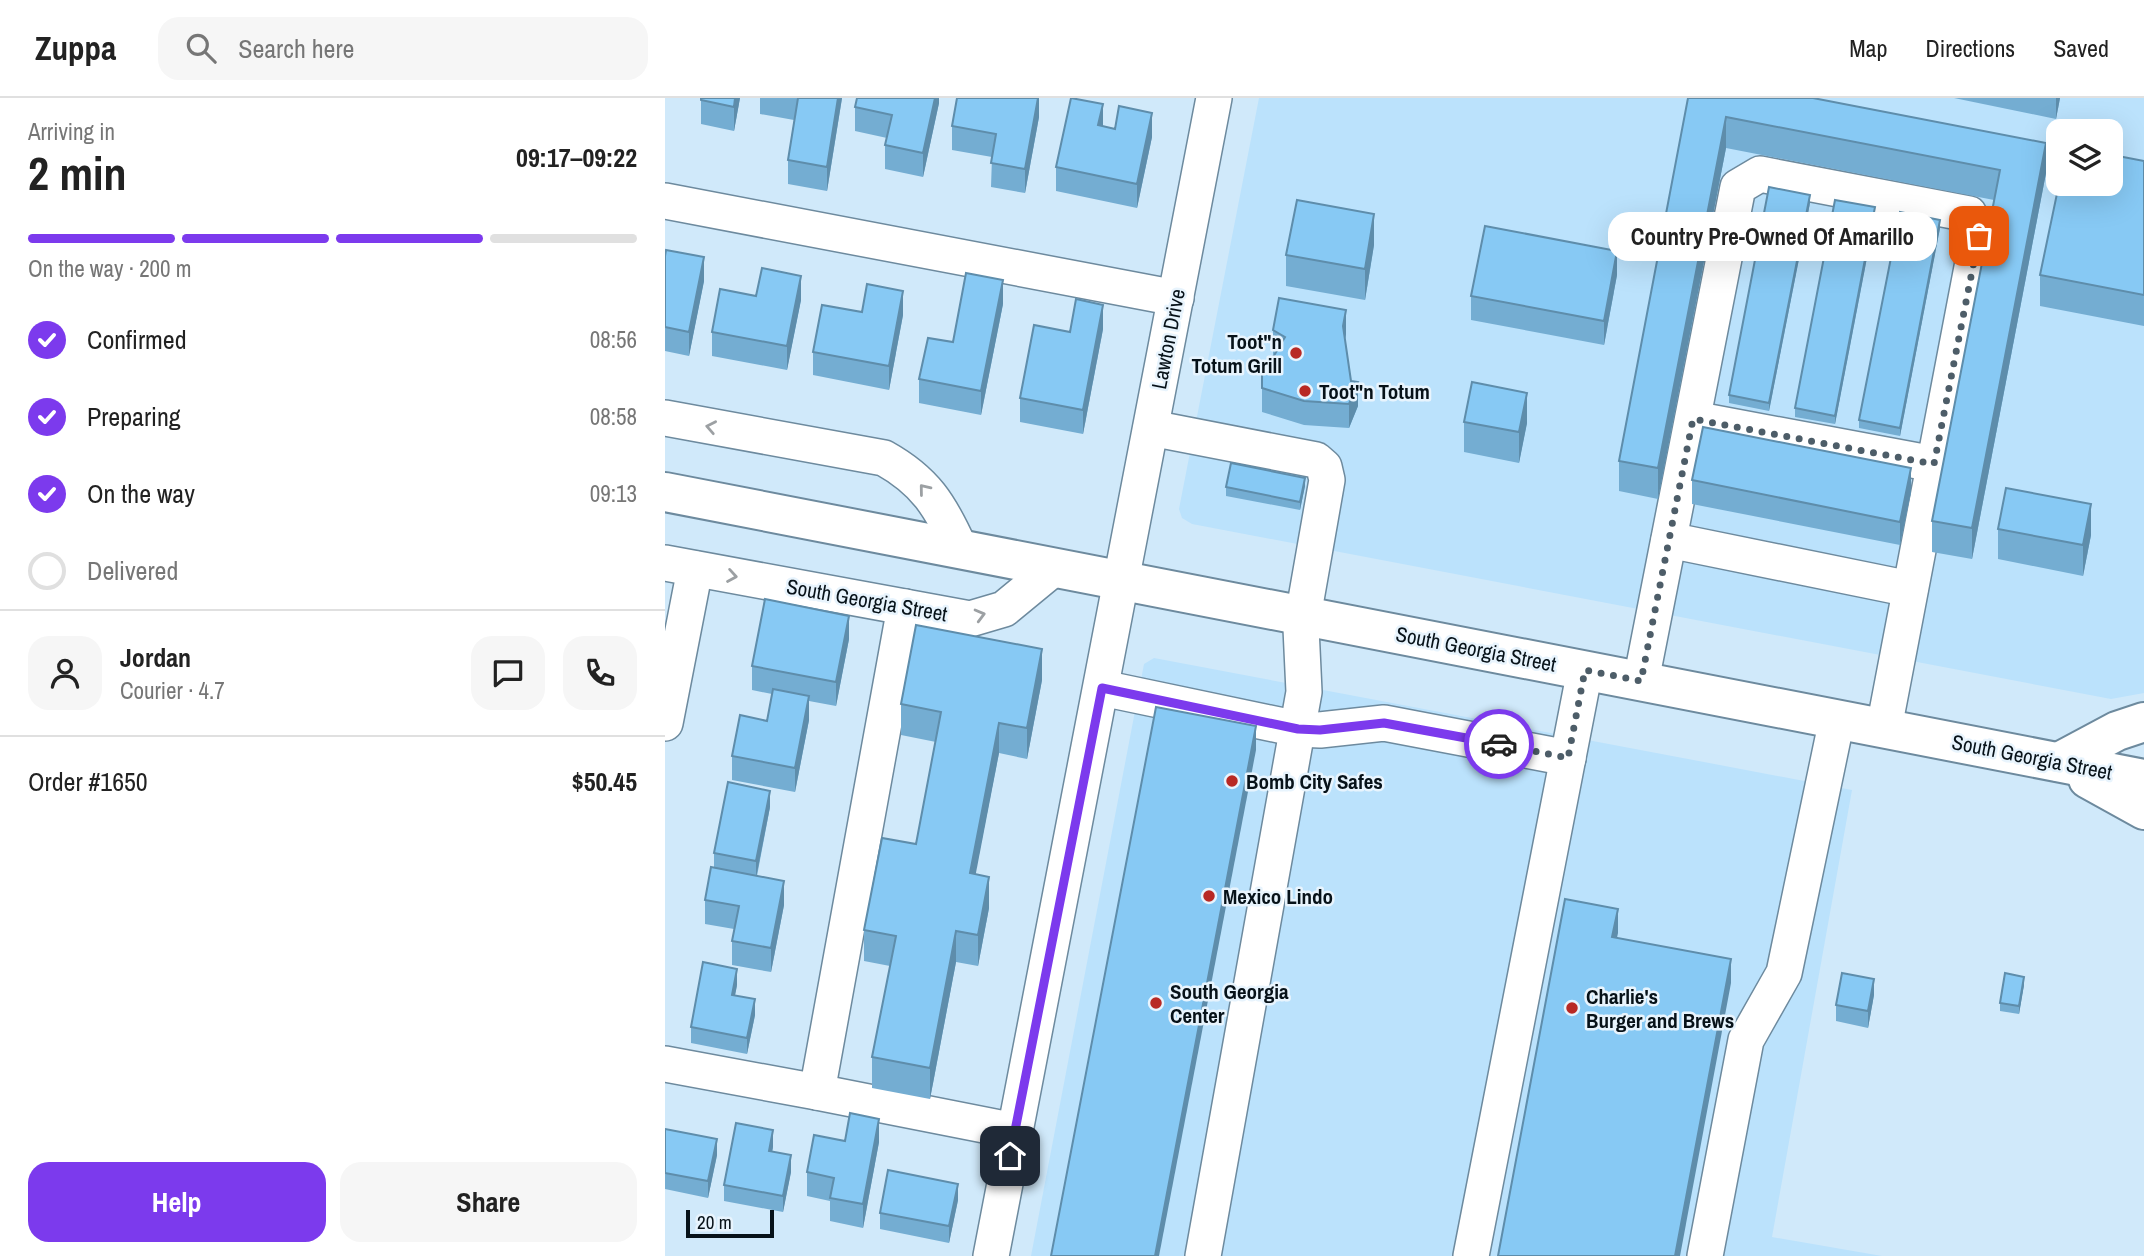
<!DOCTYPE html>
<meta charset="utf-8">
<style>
body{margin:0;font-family:"Archivo Narrow",sans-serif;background:#f6f6f6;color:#222;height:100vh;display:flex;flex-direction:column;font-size:26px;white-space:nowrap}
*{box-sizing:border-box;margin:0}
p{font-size:23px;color:#767676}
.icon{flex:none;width:38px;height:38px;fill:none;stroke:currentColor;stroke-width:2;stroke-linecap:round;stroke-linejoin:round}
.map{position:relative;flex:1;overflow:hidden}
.drawer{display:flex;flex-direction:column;background:#fff;width:665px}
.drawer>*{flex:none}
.tools{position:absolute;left:1381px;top:21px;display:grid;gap:14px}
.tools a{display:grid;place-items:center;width:77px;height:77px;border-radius:14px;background:#fff;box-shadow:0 7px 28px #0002;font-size:35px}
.scale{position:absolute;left:21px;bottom:18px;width:88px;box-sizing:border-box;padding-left:7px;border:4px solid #071219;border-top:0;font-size:19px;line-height:24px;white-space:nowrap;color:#071219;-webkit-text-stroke:5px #e8f4fd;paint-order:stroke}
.pin{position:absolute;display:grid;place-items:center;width:60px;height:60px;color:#fff;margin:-30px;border-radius:14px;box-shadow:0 4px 10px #0006}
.courier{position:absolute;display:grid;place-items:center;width:70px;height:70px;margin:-35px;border:5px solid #7c3aed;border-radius:50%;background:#fff;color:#222;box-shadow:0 2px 9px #0007}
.bubble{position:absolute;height:49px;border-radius:21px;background:#fff;box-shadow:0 7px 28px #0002;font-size:23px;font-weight:800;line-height:49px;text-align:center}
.head em{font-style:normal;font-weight:800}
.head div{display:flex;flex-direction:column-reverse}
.head{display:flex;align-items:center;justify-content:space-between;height:119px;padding:0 28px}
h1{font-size:46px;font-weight:800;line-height:52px}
.bar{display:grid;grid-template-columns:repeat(4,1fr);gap:10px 7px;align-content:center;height:84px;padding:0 28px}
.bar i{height:9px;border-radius:5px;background:#e0e0e0}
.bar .selected{background:#7c3aed}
.bar p{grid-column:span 4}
.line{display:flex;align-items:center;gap:18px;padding:0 28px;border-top:2px solid #e0e0e0}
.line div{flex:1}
.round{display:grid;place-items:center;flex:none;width:74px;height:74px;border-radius:21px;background:#f6f6f6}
ol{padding:0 28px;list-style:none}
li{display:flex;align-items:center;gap:21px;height:77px}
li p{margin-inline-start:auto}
li .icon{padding:7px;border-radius:50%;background:#7c3aed;color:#fff;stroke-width:4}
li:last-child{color:#767676}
li i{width:38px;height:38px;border:4px solid #e0e0e0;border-radius:50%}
.button{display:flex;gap:14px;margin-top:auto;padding:14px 28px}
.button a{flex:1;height:80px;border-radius:21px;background:#7c3aed;color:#fff;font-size:28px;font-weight:800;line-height:80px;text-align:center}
.button a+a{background:#f6f6f6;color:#222}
header{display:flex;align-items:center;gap:42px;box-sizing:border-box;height:98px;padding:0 35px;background:#fff;border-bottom:2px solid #e0e0e0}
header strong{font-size:33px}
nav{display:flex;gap:38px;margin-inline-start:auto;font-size:24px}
.search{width:490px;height:63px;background:#f6f6f6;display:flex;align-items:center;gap:18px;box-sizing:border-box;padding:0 24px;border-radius:21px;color:#767676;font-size:26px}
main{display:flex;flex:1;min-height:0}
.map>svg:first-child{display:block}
.built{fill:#bbe2fc;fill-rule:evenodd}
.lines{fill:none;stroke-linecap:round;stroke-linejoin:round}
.minor-casing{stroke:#6d8a9e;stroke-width:38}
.major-casing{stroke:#6d8a9e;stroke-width:42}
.minor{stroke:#fff;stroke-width:35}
.major{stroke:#fff;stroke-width:38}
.wall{fill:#74add2}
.shaded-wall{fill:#5e8dab}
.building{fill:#87c9f4;stroke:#5e8dab;stroke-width:2}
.oneway{stroke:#9ca0a3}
.done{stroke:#4d5d68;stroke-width:7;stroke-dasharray:0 12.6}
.route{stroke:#7c3aed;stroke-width:9}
.poi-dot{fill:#b82924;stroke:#e8f4fd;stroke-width:2.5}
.labels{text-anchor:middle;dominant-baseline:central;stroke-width:5;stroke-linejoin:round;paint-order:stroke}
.street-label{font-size:21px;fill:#071219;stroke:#e8f4fd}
.poi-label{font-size:21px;font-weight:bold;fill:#071219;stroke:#e8f4fd;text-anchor:start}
</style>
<header>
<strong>Zuppa</strong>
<div class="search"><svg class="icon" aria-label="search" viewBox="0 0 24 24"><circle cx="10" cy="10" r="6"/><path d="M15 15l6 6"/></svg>Search here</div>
<nav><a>Map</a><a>Directions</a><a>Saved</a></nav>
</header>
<main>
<section class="drawer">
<div class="head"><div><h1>2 min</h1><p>Arriving in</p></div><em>09:17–09:22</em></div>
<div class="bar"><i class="selected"></i><i class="selected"></i><i class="selected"></i><i></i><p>On the way · 200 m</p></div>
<ol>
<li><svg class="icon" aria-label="check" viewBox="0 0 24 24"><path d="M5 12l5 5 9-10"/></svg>Confirmed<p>08:56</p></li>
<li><svg class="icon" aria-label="check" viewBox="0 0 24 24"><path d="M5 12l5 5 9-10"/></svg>Preparing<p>08:58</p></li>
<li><svg class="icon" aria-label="check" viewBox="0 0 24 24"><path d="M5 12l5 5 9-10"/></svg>On the way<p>09:13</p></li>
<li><i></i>Delivered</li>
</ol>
<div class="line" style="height:126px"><a class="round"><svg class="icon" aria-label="person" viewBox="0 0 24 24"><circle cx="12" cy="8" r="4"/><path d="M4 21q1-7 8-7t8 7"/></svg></a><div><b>Jordan</b><p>Courier · 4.7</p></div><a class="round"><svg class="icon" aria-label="chat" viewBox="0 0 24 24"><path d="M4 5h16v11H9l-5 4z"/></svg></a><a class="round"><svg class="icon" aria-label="phone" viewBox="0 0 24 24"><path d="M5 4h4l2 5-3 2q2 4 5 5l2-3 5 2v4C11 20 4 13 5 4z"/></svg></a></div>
<div class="line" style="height:91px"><div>Order #1650</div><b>$50.45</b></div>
<div class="button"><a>Help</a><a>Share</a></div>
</section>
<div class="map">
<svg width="1479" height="1158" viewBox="0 0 1479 1158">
<rect width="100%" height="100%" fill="#d0e9fa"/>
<g class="built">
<path d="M594,0H1479V595L1446,601L527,426L517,420L514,411ZM1393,33H1446V86H1393Z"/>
<path d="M489,560L1187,692L1107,1139L1217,1158H366L479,566Z"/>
</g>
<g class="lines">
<defs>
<g id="minor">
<path d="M0,103L511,200"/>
<path d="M0,320L219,360C260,383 275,407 294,449"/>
<path d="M1028,321L1269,366"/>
<path d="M486,330L651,362L659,369L662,382L636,530L639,594L538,1158"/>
<path d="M1004,442L1245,491"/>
<path d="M0,465L305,521L339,511L390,469"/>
<path d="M976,583L1073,89L1095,76L1304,116L1313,138L1219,630"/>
<path d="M437,590L633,631L655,632L719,625L903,660"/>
<path d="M0,625L30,471"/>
<path d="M0,966L152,994L240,509"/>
<path d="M152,994L350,1033"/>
<path d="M326,1158L549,0"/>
<path d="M806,1158L920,572"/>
<path d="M1040,1158L1081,942L1119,875L1172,621"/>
</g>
<g id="major">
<path d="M0,394L1479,681"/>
<path d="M1394,664L1452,633L1479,624"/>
<path d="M1423,681L1479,712"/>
</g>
</defs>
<use href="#minor" class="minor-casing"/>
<use href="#major" class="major-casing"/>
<use href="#minor" class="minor"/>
<use href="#major" class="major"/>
</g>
<g class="wall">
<path d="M75,0L69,33L36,26V2Z"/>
<path d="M95,0H177L162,93L123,86V62L129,22L95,16Z"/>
<path d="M274,0V5L258,79L220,71V47L222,40L190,33V9Z"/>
<path d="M374,0V19L360,95L326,89L327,59L287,52V28Z"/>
<path d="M1023,0L1381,75L1307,461L1267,454V423L1329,102L1061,50L993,401L954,393V363Z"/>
<path d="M1289,0H1395L1391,21Z"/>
<path d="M438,28L487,39L472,110L391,93V69Z"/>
<path d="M1479,63V228L1375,208V177Z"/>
<path d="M1145,105L1104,313L1064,305V297Z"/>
<path d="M1210,118L1170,326L1130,319V310Z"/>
<path d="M1275,130L1235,338L1194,330V322Z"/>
<path d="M709,147L700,202L621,188V157Z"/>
<path d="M0,158L39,183L24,258L0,253Z"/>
<path d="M952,177L939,247L806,222V198Z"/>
<path d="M91,198L136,202L122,272L47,258V234Z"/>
<path d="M338,206L316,317L254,305V281L288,244Z"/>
<path d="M197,214L238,217L224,292L148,277V254Z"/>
<path d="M438,231L418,336L355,324V300L405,234Z"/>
<path d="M608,232L681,236L680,241L686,283L693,308L684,330L639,327L597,314V265L604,266L609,257L608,256Z"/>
<path d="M799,324L862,325L854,365L799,354Z"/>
<path d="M1027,382L1246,394L1235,447L1027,406Z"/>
<path d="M640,388L635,412L561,398V389Z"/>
<path d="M1333,431L1426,437L1418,478L1333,461Z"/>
<path d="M184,541L171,608L144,603V622L130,694L67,682V658L102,623L107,596L87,592V568Z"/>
<path d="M377,582L362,661L334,655L310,776L324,810L313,868L291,864L265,1001L207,990V959L225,868L199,863V832L251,746L271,644L236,637V606Z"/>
<path d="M105,709L92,778L119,807L106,874L67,867V843L69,831L40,826V802L49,769V755Z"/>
<path d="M72,887L70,897L90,917L82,956L26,945V929Z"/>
<path d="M1359,887L1354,916L1335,913V905Z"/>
<path d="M1209,897L1203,930L1171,923V907Z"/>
<path d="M0,1031L52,1057L43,1100L0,1091Z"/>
<path d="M180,1043L214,1044L198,1130L165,1123V1103L142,1098V1074Z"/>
<path d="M108,1049L107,1054L126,1074L118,1114L59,1103V1087Z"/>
<path d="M293,1102L284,1145L215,1131V1115Z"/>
</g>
<g class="shaded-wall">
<path d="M70,0H75L69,33V9Z"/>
<path d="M173,0H177L162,93V69Z"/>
<path d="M270,0H274V5L258,79V55Z"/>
<path d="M373,0H374V19L360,95V71Z"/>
<path d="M1391,0H1395L1391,21Z"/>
<path d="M438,6V30L433,27Z"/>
<path d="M487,15V39L472,110V86Z"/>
<path d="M1061,19V50L993,401V370Z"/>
<path d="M1381,45V75L1307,461V430Z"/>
<path d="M1145,97V105L1104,313V305Z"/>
<path d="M1210,109V118L1170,326V318Z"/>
<path d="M709,116V147L700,202V171Z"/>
<path d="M1275,122V130L1235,338V330Z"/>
<path d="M952,153V177L939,247V223Z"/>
<path d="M39,159V183L24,258V234Z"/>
<path d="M136,178V202L122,272V248Z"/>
<path d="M338,182V206L316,317V293Z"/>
<path d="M238,193V217L224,292V268Z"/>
<path d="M438,207V231L418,336V312Z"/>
<path d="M681,212V236L678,252V228Z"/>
<path d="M693,284V308L684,330V306Z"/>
<path d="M862,295V325L854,365V334Z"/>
<path d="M1246,370V394L1235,447V424Z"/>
<path d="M640,380V388L635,412V404Z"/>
<path d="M1426,406V437L1418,478V447Z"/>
<path d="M184,518V541L171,608V584Z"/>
<path d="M377,551V582L362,661V630Z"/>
<path d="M144,598V622L130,694V670Z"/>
<path d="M334,625V655L305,806V775Z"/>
<path d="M591,628V652L494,1158H490Z"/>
<path d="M105,693V709L91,780V763Z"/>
<path d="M324,779V810L313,868V837Z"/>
<path d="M119,783V807L106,874V850Z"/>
<path d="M953,811V835L947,863V839Z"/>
<path d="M291,833V864L265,1001V970Z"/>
<path d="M1066,861V885L1015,1158H1010Z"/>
<path d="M72,871V887L67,913V897Z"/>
<path d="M1359,879V887L1354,916V908Z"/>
<path d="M1209,881V897L1203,930V913Z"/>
<path d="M90,901V917L82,956V940Z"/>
<path d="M214,1021V1044L198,1130V1106Z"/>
<path d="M108,1032V1049L104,1069V1053Z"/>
<path d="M52,1041V1057L43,1100V1083Z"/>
<path d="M126,1057V1074L118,1114V1098Z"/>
<path d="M293,1086V1102L284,1145V1128Z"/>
</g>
<g class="building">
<path d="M36,0H70L69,9L36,2Z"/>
<path d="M133,0H173L162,69L123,62Z"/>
<path d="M192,0H270L258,55L220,47L227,17L190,9Z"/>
<path d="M292,0H373L360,71L326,65L331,36L287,28Z"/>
<path d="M406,0L438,6L433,27L450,31L454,8L487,15L472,86L391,69Z"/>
<path d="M1023,0H1148L1381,45L1307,430L1267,423L1335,72L1061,19L993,370L954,363Z"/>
<path d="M1453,58L1479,63V197L1375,177L1394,86L1448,85Z"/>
<path d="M1104,89L1145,97L1104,305L1064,297Z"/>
<path d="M632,102L709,116L700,171L621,157Z"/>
<path d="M1170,102L1210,109L1170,318L1130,310Z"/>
<path d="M1235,114L1275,122L1235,330L1194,322Z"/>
<path d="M820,128L952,153L939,223L806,198Z"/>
<path d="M1,152L39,159L24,234L0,229V158Z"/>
<path d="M97,170L136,178L122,248L47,234L55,191L91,198Z"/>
<path d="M301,175L338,182L316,293L254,281L263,240L288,244Z"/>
<path d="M202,186L238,193L224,268L148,254L157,207L197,214Z"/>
<path d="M614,200L681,212L678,228L686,283L693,284L684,306L639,303L597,290V265L604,266L620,239L608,232Z"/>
<path d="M411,201L438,207L418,312L355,300L369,227L405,234Z"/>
<path d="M807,284L862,295L854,334L799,324Z"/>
<path d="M1038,329L1246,370L1235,424L1027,382Z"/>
<path d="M566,365L640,380L635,404L561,389Z"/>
<path d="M1341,390L1426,406L1418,447L1333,431Z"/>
<path d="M100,501L184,518L171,584L87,568Z"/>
<path d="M251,527L377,551L362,630L334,625L305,775L324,779L313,837L291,833L265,970L207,959L231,838L199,832L217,740L251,746L276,614L236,606Z"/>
<path d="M108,591L144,598L130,670L67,658L75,617L102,623Z"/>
<path d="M491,609L591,628L490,1158H386Z"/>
<path d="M63,684L105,693L91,763L49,755Z"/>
<path d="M46,769L119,783L106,850L67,843L74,808L40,802Z"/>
<path d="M900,801L953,811L947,839L1066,861L1010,1158H833Z"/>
<path d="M38,864L72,871L67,897L90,901L82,940L26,929Z"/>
<path d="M1177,875L1209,881L1203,913L1171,907Z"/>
<path d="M1340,875L1359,879L1354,908L1335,905Z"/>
<path d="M185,1015L214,1021L198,1106L165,1100L169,1080L142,1074L149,1037L180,1043Z"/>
<path d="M71,1025L108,1032L104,1053L126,1057L118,1098L59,1087Z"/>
<path d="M0,1031L52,1041L43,1083L0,1075Z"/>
<path d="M223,1072L293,1086L284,1128L215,1115Z"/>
</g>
<defs><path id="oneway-chevron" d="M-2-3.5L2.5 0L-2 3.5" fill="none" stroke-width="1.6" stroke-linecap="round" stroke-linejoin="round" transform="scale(1.75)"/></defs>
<g class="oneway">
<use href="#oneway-chevron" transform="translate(46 329) rotate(-169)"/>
<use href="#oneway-chevron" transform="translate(259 391) rotate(-129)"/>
<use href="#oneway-chevron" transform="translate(67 478) rotate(10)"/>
<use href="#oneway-chevron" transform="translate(315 517) rotate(-15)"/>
</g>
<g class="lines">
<path class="done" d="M834,646L903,660L920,572L976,583L1028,321L1269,366L1314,138"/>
<path class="route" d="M345,1058L437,590L633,631L655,632L719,625L834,646"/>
</g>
<g class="poi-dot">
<circle cx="631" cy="255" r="7"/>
<circle cx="640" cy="293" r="7"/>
<circle cx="567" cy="683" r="7"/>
<circle cx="544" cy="798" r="7"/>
<circle cx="491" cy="905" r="7"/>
<circle cx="907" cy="910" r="7"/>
</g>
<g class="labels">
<g class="street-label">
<text transform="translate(503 241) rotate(-79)">Lawton Drive</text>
<text transform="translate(202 502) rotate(10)">South Georgia Street</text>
<text transform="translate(811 551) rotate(11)">South Georgia Street</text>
<text transform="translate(1367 659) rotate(11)">South Georgia Street</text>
</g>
<g class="poi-label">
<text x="617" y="243" text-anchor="end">Toot"n<tspan x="617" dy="24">Totum Grill</tspan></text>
<text x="654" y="293">Toot"n Totum</text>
<text x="581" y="683">Bomb City Safes</text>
<text x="558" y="798">Mexico Lindo</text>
<text x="505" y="893">South Georgia<tspan x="505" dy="24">Center</tspan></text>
<text x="921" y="898">Charlie's<tspan x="921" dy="24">Burger and Brews</tspan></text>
</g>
</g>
</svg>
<div class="tools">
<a><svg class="icon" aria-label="layers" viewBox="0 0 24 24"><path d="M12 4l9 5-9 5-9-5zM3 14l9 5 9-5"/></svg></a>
</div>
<div class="scale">20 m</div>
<div class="pin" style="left:1314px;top:138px;background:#ea580c"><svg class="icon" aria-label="bag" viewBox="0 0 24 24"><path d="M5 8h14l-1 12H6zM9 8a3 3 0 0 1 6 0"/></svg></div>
<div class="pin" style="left:345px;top:1058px;background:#1f2937"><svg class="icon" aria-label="home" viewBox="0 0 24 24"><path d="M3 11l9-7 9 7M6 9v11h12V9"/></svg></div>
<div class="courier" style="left:834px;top:646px"><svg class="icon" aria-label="car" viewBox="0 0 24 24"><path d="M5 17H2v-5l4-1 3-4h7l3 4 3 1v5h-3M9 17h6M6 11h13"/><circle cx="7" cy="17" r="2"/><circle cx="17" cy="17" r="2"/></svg></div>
<div class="bubble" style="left:943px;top:114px;width:329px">Country Pre-Owned Of Amarillo</div>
</div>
</main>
